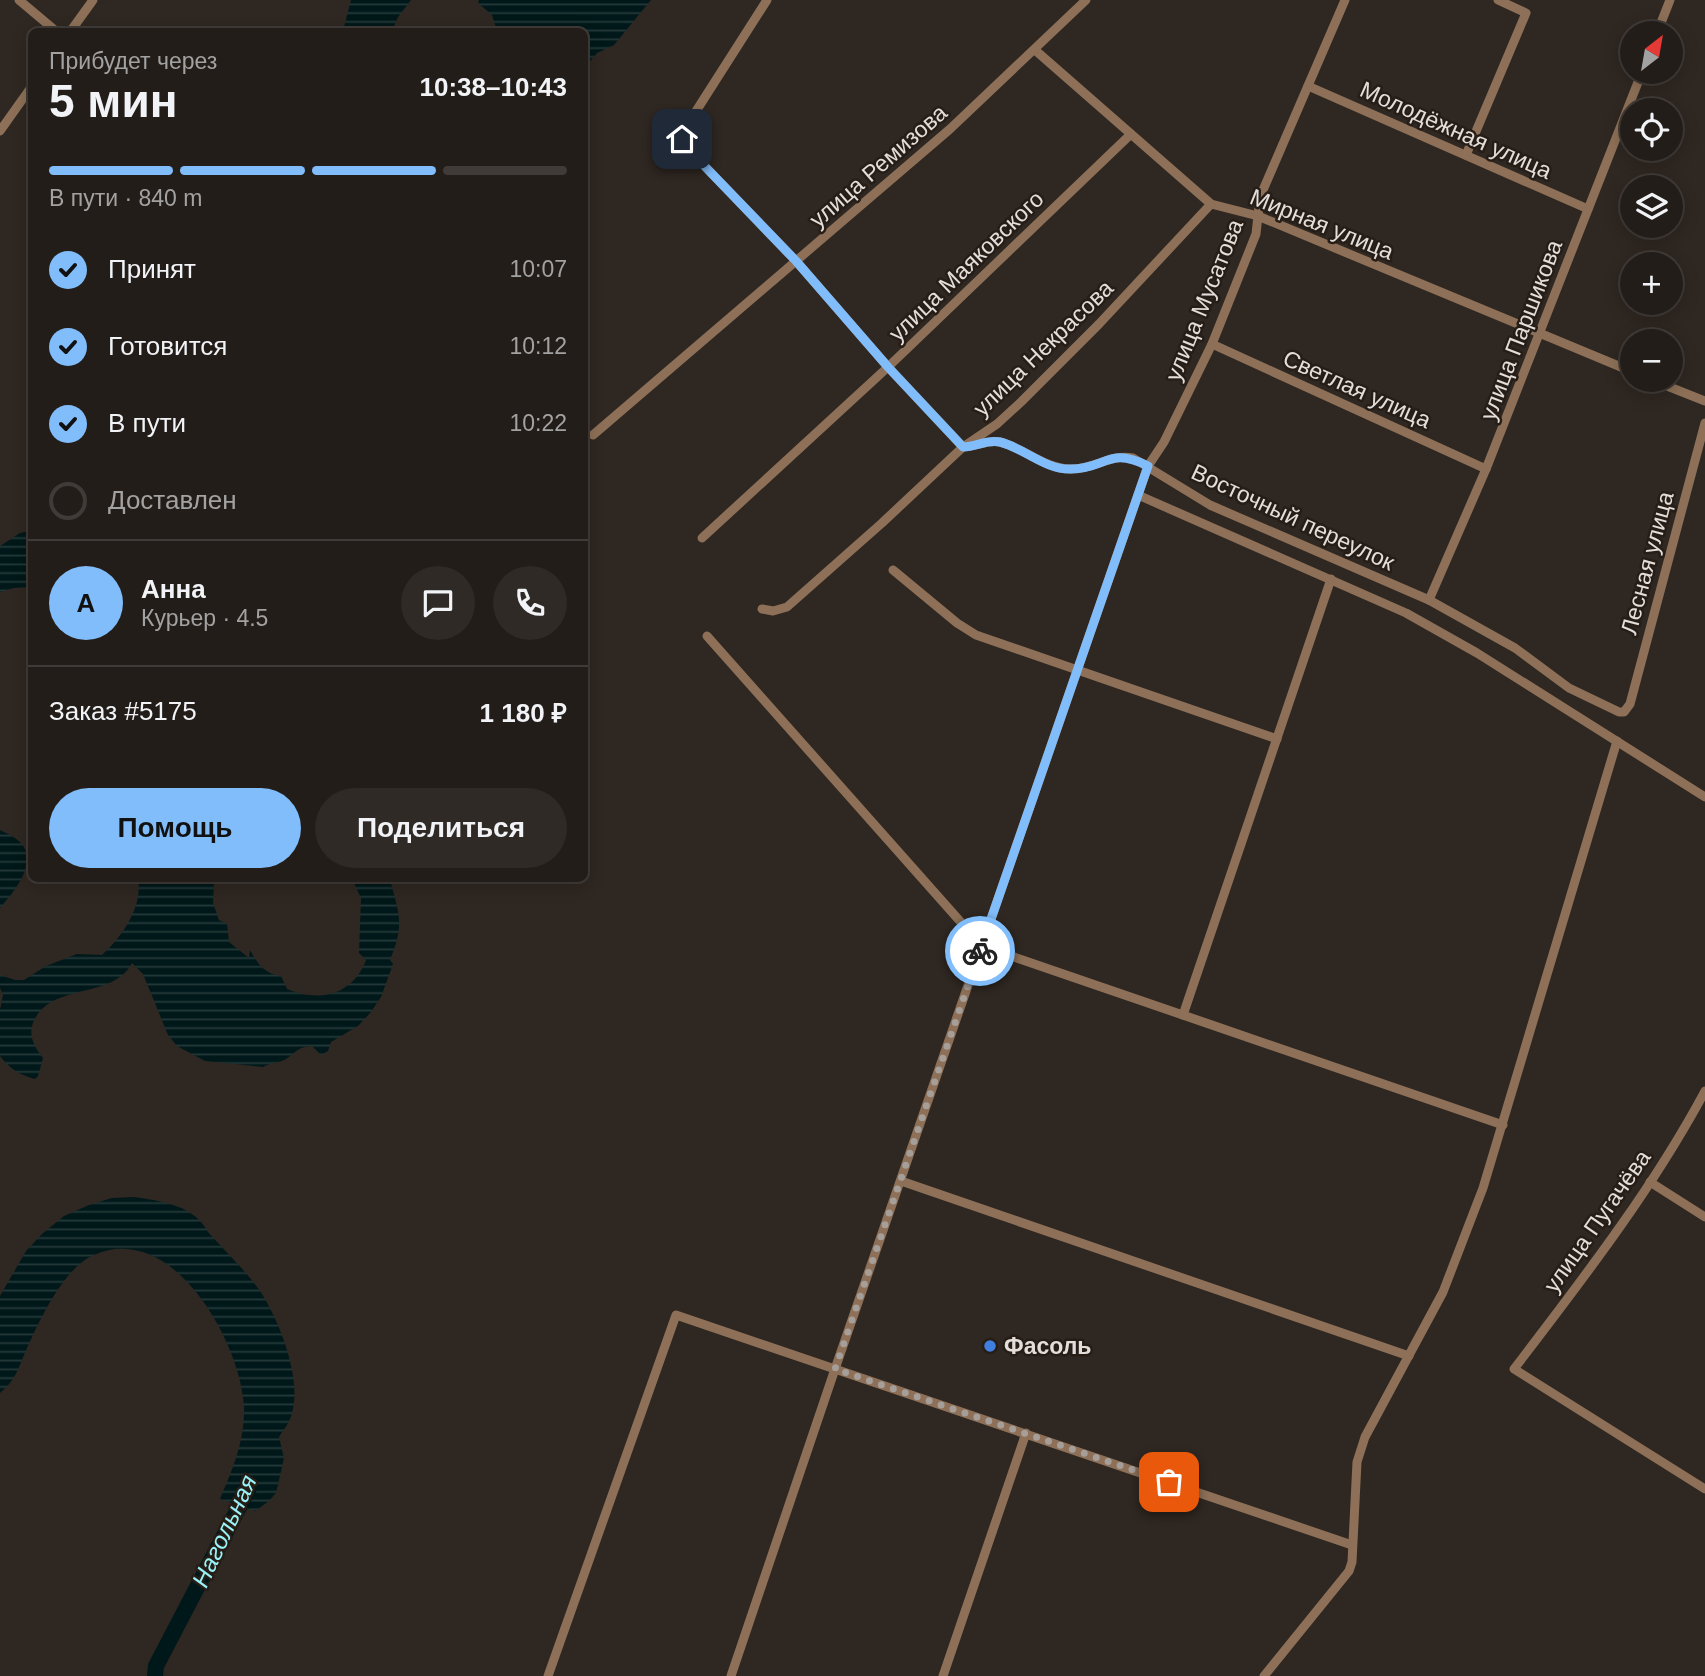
<!DOCTYPE html>
<html lang="ru">
<meta charset="utf-8">
<style>
body{margin:0;font-family:Arial,sans-serif;background:#2f2a26;color:#f1f3f6;height:100vh;display:flex;flex-direction:column;font-size:26px;white-space:nowrap}
*{box-sizing:border-box;margin:0}
p{font-size:23px;color:#a3a2a2}
.icon{flex:none;width:38px;height:38px;fill:none;stroke:currentColor;stroke-width:2;stroke-linecap:round;stroke-linejoin:round}
.map{position:relative;flex:1;overflow:hidden}
.sheet{position:absolute;left:28px;top:28px;width:560px;height:854px;display:flex;flex-direction:column;background:#231d19;border-radius:10px;box-shadow:0 4px 18px #0003,0 0 0 2px #403b38}
.sheet>*{flex:none}
.needle{width:46px;rotate:31deg}
.buttons{position:absolute;left:1620px;top:21px;display:grid;gap:14px}
.buttons a{display:grid;place-items:center;width:63px;height:63px;border-radius:50%;background:#231d19;box-shadow:0 4px 18px #0003,0 0 0 2px #403b38;font-size:35px}
.pin{position:absolute;display:grid;place-items:center;width:60px;height:60px;color:#fff;margin:-30px;border-radius:14px;box-shadow:0 4px 10px #0006}
.courier{position:absolute;display:grid;place-items:center;width:70px;height:70px;margin:-35px;border:5px solid #81bdfa;border-radius:50%;background:#fff;color:#222;box-shadow:0 2px 9px #0007}
.overview em{font-style:normal;font-weight:700}
.overview div{display:flex;flex-direction:column-reverse}
.overview{display:flex;align-items:center;justify-content:space-between;height:119px;padding:0 21px}
h1{font-size:46px;font-weight:700;line-height:52px}
.bar{display:grid;grid-template-columns:repeat(4,1fr);gap:10px 7px;align-content:center;height:84px;padding:0 21px}
.bar i{height:9px;border-radius:5px;background:#403b38}
.bar .active{background:#81bdfa}
.bar p{grid-column:span 4}
.line{display:flex;align-items:center;gap:18px;padding:0 21px;border-top:2px solid #403b38}
.line div{flex:1}
.round{display:grid;place-items:center;flex:none;width:74px;height:74px;border-radius:37px;background:#2f2a26}
ol{padding:0 21px;list-style:none}
li{display:flex;align-items:center;gap:21px;height:77px}
li p{margin-inline-start:auto}
li .icon{padding:7px;border-radius:50%;background:#81bdfa;color:#111;stroke-width:4}
li:last-child{color:#a3a2a2}
li i{width:38px;height:38px;border:4px solid #403b38;border-radius:50%}
.primary-button{display:flex;gap:14px;margin-top:auto;padding:14px 21px}
.primary-button a{flex:1;height:80px;border-radius:42px;background:#81bdfa;color:#111;font-size:28px;font-weight:700;line-height:80px;text-align:center}
.primary-button a+a{background:#2f2a26;color:#f1f3f6}
.map>svg:first-child{display:block}
.water{fill:url(#water-rules)}
.lines{fill:none;stroke-linecap:round;stroke-linejoin:round}
.river{stroke:#001819;stroke-width:16}
.minor{stroke:#8d7057;stroke-width:9}
.done{stroke:#a59e99;stroke-width:7;stroke-dasharray:0 12.6}
.route{stroke:#81bdfa;stroke-width:9}
.shop-dot{fill:#3f7fe0;stroke:#261d17;stroke-width:2.5}
.labels{text-anchor:middle;dominant-baseline:central;stroke-width:5;stroke-linejoin:round;paint-order:stroke}
.street-label{font-size:23px;fill:#e4deda;stroke:#261d17}
.poi-label{font-size:23px;font-weight:bold;fill:#e4deda;stroke:#261d17;text-anchor:start}
.water-label{font-size:24px;font-style:italic;fill:#99f2f6;stroke:#261d17}
</style>
<div class="map">
<svg width="1705" height="1676" viewBox="0 0 1705 1676">
<defs>
<pattern id="water-rules" width="6" height="5" patternUnits="userSpaceOnUse" patternTransform="scale(1.75)"><rect width="6" height="5" fill="#001819"/><path d="M0 2.5h6" fill="none" stroke="#25393a"/></pattern>
</defs>
<rect width="100%" height="100%" fill="#2f2721"/>
<g class="water">
<path d="M351,0H411L398,17L392,31H340L344,27Z"/>
<path d="M479,0H651L614,45L597,53L586,66L584,32L497,31L492,15L478,3Z"/>
<path d="M30,531L31,587L14,588L0,592V546L20,533Z"/>
<path d="M0,830C6,833 15,837 20,842C40,862 13,893 0,908Z"/>
<path d="M206,878L214,881L213,903L219,920L227,924L229,942L249,958L250,950C258,964 264,974 281,976L287,989C319,1003 353,995 366,960L359,953L361,898L352,879H390C399,915 405,923 390,960L393,964L381,997L371,1012L358,1026L331,1042L328,1051L321,1055L312,1046C297,1047 297,1052 286,1059C280,1063 271,1062 263,1067L205,1061L177,1046L168,1035L143,974L132,963C112,1001 50,981 33,1023C28,1036 35,1048 43,1058L38,1076L35,1079C20,1075 10,1069 0,1056V1010L3,995L0,988V975L15,980H24L46,966L77,954L102,955C122,937 143,907 138,879Z"/>
<path d="M134,1197C161,1201 194,1205 208,1232C224,1250 249,1274 262,1294C280,1323 302,1379 292,1413C290,1422 284,1429 279,1437L284,1458L276,1493L269,1501L255,1511L220,1499C233,1469 245,1440 244,1407C241,1343 173,1220 94,1255C63,1268 38,1323 25,1353C17,1371 16,1379 0,1393V1296L26,1251L42,1234L64,1216L89,1205L112,1198Z"/>
</g>
<g class="lines">
<path class="river" d="M155,1676L156,1666L249,1488"/>
<g class="minor">
<path d="M19,0L57,32"/>
<path d="M767,0L684,130L682,140L691,152L796,261L888,367L963,447C976,447 987,439 1000,442C1024,448 1045,469 1070,469C1093,470 1109,454 1133,458L1210,505L1429,600L1515,648L1569,688L1619,712H1624L1630,704L1705,423"/>
<path d="M70,32L93,0"/>
<path d="M1657,33L1670,0"/>
<path d="M1035,50L1211,204L1258,216L1633,372"/>
<path d="M1308,86L1588,209"/>
<path d="M0,131L32,86"/>
<path d="M1466,155L1526,13L1498,0"/>
<path d="M1212,344L1486,469"/>
<path d="M1652,380L1705,401"/>
<path d="M593,435L950,129L1086,0"/>
<path d="M1138,495L1406,613L1477,653L1705,797"/>
<path d="M702,538L888,367L1131,134"/>
<path d="M893,570L957,623L976,635L1277,739"/>
<path d="M1429,600L1486,469L1642,72"/>
<path d="M762,609L773,611L787,607L882,523L963,447L997,424L1021,402L1099,324L1211,204"/>
<path d="M707,636L982,946L1503,1125"/>
<path d="M1183,1015L1331,579"/>
<path d="M1705,1091C1652,1190 1582,1280 1514,1369L1705,1489"/>
<path d="M901,1181L1409,1356"/>
<path d="M1650,1182L1705,1217"/>
<path d="M548,1676L676,1315L1352,1545"/>
<path d="M731,1676L835,1369L1148,466L1164,442L1212,344L1256,234L1260,197L1345,0"/>
<path d="M943,1676L1026,1433"/>
<path d="M1264,1676L1349,1571L1352,1562L1357,1462L1365,1437L1443,1292L1483,1188L1617,741"/>
</g>
</g>
<g class="lines">
<path class="done" d="M980,951L835,1369L1169,1482"/>
<path class="route" d="M682,139L691,152L796,261L888,367L963,447C976,447 987,439 1000,442C1024,448 1045,470 1071,469C1106,469 1108,446 1148,466L980,951"/>
</g>
<circle class="shop-dot" cx="990" cy="1346" r="7"/>
<g class="labels">
<g class="street-label">
<text transform="translate(1456 130) rotate(24)">Молодёжная улица</text>
<text transform="translate(878 166) rotate(-41)">улица Ремизова</text>
<text transform="translate(1322 224) rotate(22)">Мирная улица</text>
<text transform="translate(966 266) rotate(-44)">улица Маяковского</text>
<text transform="translate(1204 300) rotate(-68)">улица Мусатова</text>
<text transform="translate(1521 330) rotate(-69)">улица Паршикова</text>
<text transform="translate(1043 348) rotate(-44)">улица Некрасова</text>
<text transform="translate(1357 389) rotate(24)">Светлая улица</text>
<text transform="translate(1293 517) rotate(25)">Восточный переулок</text>
<text transform="translate(1647 563) rotate(-75)">Лесная улица</text>
<text transform="translate(1597 1221) rotate(-55)">улица Пугачёва</text>
</g>
<g class="poi-label">
<text x="1004" y="1346">Фасоль</text>
</g>
<g class="water-label">
<text transform="translate(224 1531) rotate(-65)">Нагольная</text>
</g>
</g>
</svg>
<div class="buttons">
<a><svg class="needle" viewBox="-14 -14 28 28"><path d="M0-13l5 13h-10z" fill="#e53935"/><path d="M0 13l5-13h-10z" fill="#a3a2a2"/></svg></a>
<a><svg class="icon" aria-label="locate" viewBox="0 0 24 24"><circle cx="12" cy="12" r="6"/><path d="M12 2v4M12 18v4M2 12h4M18 12h4"/></svg></a>
<a><svg class="icon" aria-label="layers" viewBox="0 0 24 24"><path d="M12 4l9 5-9 5-9-5zM3 14l9 5 9-5"/></svg></a>
<a>+</a>
<a>−</a>
</div>
<div class="pin" style="left:1169px;top:1482px;background:#ea580c"><svg class="icon" aria-label="bag" viewBox="0 0 24 24"><path d="M5 8h14l-1 12H6zM9 8a3 3 0 0 1 6 0"/></svg></div>
<div class="pin" style="left:682px;top:139px;background:#1f2937"><svg class="icon" aria-label="home" viewBox="0 0 24 24"><path d="M3 11l9-7 9 7M6 9v11h12V9"/></svg></div>
<div class="courier" style="left:980px;top:951px"><svg class="icon" aria-label="bike" viewBox="0 0 24 24"><circle cx="6" cy="16" r="4"/><circle cx="18" cy="16" r="4"/><path d="M6 16l4-8h5l3 8M10 8l3 8H6M13 5h3"/></svg></div>
<section class="sheet">
<div class="overview"><div><h1>5 мин</h1><p>Прибудет через</p></div><em>10:38–10:43</em></div>
<div class="bar"><i class="active"></i><i class="active"></i><i class="active"></i><i></i><p>В пути · 840 m</p></div>
<ol>
<li><svg class="icon" aria-label="check" viewBox="0 0 24 24"><path d="M5 12l5 5 9-10"/></svg>Принят<p>10:07</p></li>
<li><svg class="icon" aria-label="check" viewBox="0 0 24 24"><path d="M5 12l5 5 9-10"/></svg>Готовится<p>10:12</p></li>
<li><svg class="icon" aria-label="check" viewBox="0 0 24 24"><path d="M5 12l5 5 9-10"/></svg>В пути<p>10:22</p></li>
<li><i></i>Доставлен</li>
</ol>
<div class="line" style="height:126px"><b class="round" style="background:#81bdfa;color:#111">А</b><div><b>Анна</b><p>Курьер · 4.5</p></div><a class="round"><svg class="icon" aria-label="chat" viewBox="0 0 24 24"><path d="M4 5h16v11H9l-5 4z"/></svg></a><a class="round"><svg class="icon" aria-label="phone" viewBox="0 0 24 24"><path d="M5 4h4l2 5-3 2q2 4 5 5l2-3 5 2v4C11 20 4 13 5 4z"/></svg></a></div>
<div class="line" style="height:91px"><div>Заказ #5175</div><b>1 180 ₽</b></div>
<div class="primary-button"><a>Помощь</a><a>Поделиться</a></div>
</section>
</div>
